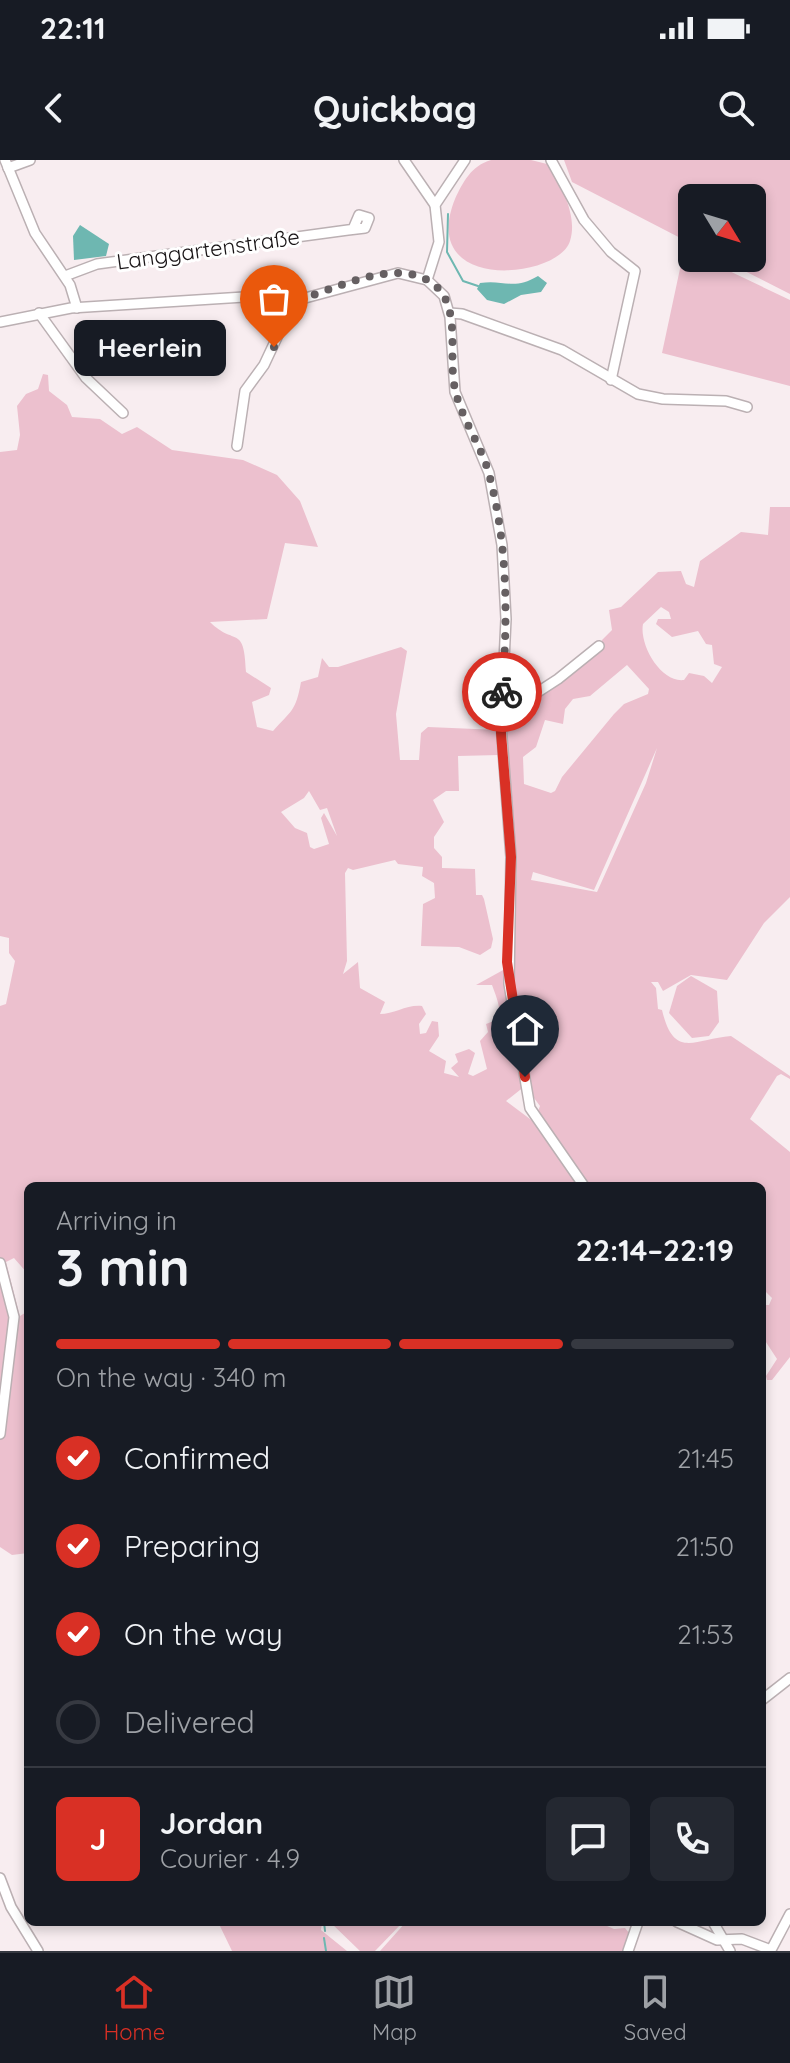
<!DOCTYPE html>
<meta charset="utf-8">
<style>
body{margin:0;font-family:Quicksand,sans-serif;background:#242831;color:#f1f3f6;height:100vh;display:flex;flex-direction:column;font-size:30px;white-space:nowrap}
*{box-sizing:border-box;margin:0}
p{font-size:26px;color:#9ea1a6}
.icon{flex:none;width:44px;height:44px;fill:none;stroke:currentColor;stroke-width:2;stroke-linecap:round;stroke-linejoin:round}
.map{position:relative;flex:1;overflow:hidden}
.drawer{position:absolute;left:24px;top:1022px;width:742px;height:744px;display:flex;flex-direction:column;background:#171b24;border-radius:12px;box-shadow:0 4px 12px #0003}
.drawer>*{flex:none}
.needle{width:52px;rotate:128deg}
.fabs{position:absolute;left:678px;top:24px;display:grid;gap:16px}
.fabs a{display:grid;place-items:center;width:88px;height:88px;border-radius:12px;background:#171b24;box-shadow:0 4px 12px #0003;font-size:40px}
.pin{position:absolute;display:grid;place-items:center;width:68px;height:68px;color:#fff;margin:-82px -34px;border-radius:50% 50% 50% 0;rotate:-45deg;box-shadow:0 0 8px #0007}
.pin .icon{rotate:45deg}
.courier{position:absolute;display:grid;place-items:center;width:80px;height:80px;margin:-40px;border:6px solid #d93025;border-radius:50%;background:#fff;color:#222;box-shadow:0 2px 10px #0007}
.bubble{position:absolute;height:56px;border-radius:12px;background:#171b24;box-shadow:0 4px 12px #0003;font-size:26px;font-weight:700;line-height:56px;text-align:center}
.headline em{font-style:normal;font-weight:700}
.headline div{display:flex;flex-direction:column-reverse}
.headline{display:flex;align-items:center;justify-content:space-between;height:136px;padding:0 32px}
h1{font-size:52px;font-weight:700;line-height:60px}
.bar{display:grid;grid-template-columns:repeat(4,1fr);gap:12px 8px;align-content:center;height:96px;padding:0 32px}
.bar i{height:10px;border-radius:6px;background:#363941}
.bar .active{background:#d93025}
.bar p{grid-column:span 4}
.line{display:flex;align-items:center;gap:20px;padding:0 32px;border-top:2px solid #363941}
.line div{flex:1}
.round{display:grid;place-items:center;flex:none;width:84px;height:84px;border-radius:12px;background:#242831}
ol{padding:0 32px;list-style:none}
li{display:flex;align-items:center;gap:24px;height:88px}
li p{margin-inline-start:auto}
li .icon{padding:8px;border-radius:50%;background:#d93025;color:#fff;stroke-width:4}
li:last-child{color:#9ea1a6}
li i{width:44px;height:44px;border:4px solid #363941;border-radius:50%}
.status{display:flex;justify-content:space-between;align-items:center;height:56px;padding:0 40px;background:#171b24;direction:ltr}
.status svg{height:22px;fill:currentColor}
header{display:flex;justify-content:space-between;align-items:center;height:104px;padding:0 32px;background:#171b24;font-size:36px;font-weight:700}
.tab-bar{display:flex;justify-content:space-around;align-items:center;height:112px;border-top:2px solid #363941;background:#171b24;font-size:22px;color:#9ea1a6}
.tab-bar a{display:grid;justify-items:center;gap:4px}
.tab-bar .active{color:#d93025}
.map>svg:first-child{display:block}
.green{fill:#ecc0ce;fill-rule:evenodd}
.water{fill:#6eb7b1}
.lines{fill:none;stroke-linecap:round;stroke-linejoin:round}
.stream{stroke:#6eb7b1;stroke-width:2}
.street-casing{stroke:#bbb0b3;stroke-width:12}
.street{stroke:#fff;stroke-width:9}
.done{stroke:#666062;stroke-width:8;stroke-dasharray:0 14.4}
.route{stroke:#d93025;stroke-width:10}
.labels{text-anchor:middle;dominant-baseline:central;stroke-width:6;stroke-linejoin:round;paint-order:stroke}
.street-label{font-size:22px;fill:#181416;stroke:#fff}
</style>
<div class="status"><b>22:11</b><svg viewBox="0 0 49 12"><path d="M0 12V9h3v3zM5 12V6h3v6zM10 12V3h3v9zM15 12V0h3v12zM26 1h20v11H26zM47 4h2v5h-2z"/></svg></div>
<header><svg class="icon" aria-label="back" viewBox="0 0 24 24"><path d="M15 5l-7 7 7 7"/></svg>Quickbag<svg class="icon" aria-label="search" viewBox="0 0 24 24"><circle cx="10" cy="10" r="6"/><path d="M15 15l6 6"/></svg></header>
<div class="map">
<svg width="790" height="1791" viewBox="0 0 790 1791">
<rect width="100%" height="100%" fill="#f8edf0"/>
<g class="green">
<path d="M491,0H531L551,5C561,27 578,56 570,81C559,119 417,134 455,39C463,22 471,6 491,0Z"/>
<path d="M564,0H790V134L719,98H752V38H692V84L572,22Z"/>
<path d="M684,90L692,93V98H702L790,140V226L662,193Z"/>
<path d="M43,214L48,215L49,231L67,245L72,257L100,259L122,274L137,267L172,290L243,300L277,315L300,341L318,387L285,383L267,459L210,462C235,487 244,463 246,512L271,528L269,535L252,542L257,567L273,571C291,551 296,551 301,522L318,517L322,498L329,507H338L401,487L407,491L396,554L400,600H419L421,573L428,567L499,570V595L458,596L459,631H446L433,640L444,662L434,677V688L442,697V708L475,709L476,735H482L484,739L493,779L491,788L480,795L459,787L421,786L423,744L435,738L434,723L422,716L423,707L398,704L395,700L353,710L348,708L345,713L347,801L343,814L358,802L360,828L385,842L380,854C394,854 408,844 422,846L426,854L419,864L420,874L426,873L432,861L438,862L439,876L429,891L446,901L444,913L459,917L451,908L458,902L455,894L469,889L475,893L468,914L473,916L487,909L480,881L488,872L486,864L499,859C501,847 496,836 492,825H476L505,809L504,790L509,786L517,713L508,652L506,560L603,488L602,480L612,470L609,450L621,447L658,412L681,411L686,424L694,427L700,401L741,372L768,375L770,347H790V737L764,763L727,820L691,815L663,831L658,822H651L656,828L658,849L662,850C674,900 694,879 731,876L790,916V919L781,914L777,916L750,959L790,992V1197L772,1220H767L766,1216L777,1199L762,1176V1145H769L772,1138L762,1128V1026H28V1114L14,1098L6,1102L19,1153L20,1156L28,1151V1393L12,1395L0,1387V846L6,844L15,801L9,793V778L0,776V292L17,290L20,275L17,246L26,234L38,229ZM661,447L669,452L671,459H658L656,464L672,477L698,471L706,484L712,485L714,504L722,507L712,523L704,516L689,513L684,520C661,523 639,485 643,464ZM627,505L649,529L648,534L624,544L614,554L562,617L555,631L551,633L524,624L523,597L536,587L545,560L563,564L565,549L573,539L590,536ZM657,588L646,623L597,732L531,720L533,712L594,730ZM309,631L320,650L327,648L337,676L324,653L321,658L329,684L314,689L310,687L307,673L295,668L281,652L304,638ZM525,926L540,946L534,962L506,941Z"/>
<path d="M691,816L717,831L719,862L709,876L692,878L669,853L677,826Z"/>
<path d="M218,1762H322L321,1770L347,1791H232Z"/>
<path d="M330,1762H403L375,1791H360Z"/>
<path d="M406,1762H598L614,1769L625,1768L630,1774L626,1791H380Z"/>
</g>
<g class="water">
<path d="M80,65L109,84L106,96L74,100L73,76Z"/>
<path d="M538,116L547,123L541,132L521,135L504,144L487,140L477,129L480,123C504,119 513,131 538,116Z"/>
</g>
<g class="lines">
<g class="stream">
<path d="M448,54L447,92L463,121L478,126"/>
<path d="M324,1762L325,1771"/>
<path d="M324,1778L326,1791"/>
</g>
<defs>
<g id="street">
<path d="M5,0L35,73L70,125L77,148"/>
<path d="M404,0L435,45"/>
<path d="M551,0L584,60L611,92L635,111L611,220"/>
<path d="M8,8L30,0"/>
<path d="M65,116L97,104L348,70L365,68L369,58L359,55L353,69"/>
<path d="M427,120L439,82L435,45L465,0"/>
<path d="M39,153L86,218L123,253"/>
<path d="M450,153L462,154L562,190L638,234L663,239L726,241L747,247"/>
<path d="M0,162L71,148L244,137L294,141L398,113L427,120L444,136L450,157L455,232L489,313L502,385L506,459L501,564L511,697L509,824L530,948L584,1026"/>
<path d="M237,286L245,231L264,205L294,141"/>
<path d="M501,556L558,519L599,486"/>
<path d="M0,1103L14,1157L0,1274"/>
<path d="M762,1540L790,1518"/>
<path d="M0,1718L11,1747L38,1791"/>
<path d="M677,1762L717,1780L742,1779L771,1790L790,1754"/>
<path d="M713,1762L730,1791"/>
<path d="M628,1791L638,1762"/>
</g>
</defs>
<use href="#street" class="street-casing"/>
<use href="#street" class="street"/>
</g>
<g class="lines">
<path class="done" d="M274,187L294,141C333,131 390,98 429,121C464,142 447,195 455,229C461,259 481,284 489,314C508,385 508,459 502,532"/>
<path class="route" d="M502,532L501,573L511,697L507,802L525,917"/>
</g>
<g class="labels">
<g class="street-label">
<text transform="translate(208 89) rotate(-8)">Langgartenstraße</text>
</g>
</g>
</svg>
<div class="fabs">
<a><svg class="needle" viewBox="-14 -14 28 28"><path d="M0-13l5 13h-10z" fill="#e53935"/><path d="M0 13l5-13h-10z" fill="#9ea1a6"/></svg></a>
</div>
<div class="pin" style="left:274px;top:187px;background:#ea580c"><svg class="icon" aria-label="bag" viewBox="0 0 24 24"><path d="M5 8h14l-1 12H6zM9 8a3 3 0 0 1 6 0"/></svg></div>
<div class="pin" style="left:525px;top:917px;background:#1f2937"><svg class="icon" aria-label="home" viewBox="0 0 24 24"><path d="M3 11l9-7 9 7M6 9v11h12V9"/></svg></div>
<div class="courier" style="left:502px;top:532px"><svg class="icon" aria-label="bike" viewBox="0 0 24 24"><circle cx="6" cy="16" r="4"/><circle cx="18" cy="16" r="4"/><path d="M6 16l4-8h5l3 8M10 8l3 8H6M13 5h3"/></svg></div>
<div class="bubble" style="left:74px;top:160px;width:152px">Heerlein</div>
<section class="drawer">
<div class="headline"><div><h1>3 min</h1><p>Arriving in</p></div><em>22:14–22:19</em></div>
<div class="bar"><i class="active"></i><i class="active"></i><i class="active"></i><i></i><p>On the way · 340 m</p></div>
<ol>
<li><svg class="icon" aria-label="check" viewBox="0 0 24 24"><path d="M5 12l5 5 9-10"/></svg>Confirmed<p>21:45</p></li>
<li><svg class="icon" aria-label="check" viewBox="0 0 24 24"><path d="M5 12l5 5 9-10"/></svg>Preparing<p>21:50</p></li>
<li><svg class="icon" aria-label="check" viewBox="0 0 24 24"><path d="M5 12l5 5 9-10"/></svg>On the way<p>21:53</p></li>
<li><i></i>Delivered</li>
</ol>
<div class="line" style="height:144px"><b class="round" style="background:#d93025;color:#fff">J</b><div><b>Jordan</b><p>Courier · 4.9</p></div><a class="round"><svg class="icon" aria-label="chat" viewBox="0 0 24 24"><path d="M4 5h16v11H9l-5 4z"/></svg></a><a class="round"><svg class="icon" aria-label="phone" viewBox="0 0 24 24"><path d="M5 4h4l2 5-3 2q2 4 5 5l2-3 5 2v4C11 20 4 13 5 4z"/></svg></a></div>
</section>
</div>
<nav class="tab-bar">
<a class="active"><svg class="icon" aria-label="home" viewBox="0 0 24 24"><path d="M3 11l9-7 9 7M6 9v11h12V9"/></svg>Home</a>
<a><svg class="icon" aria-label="map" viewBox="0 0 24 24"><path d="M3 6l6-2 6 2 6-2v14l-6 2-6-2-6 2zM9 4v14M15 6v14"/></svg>Map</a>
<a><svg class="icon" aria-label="saved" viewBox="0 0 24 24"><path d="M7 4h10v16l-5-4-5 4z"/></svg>Saved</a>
</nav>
